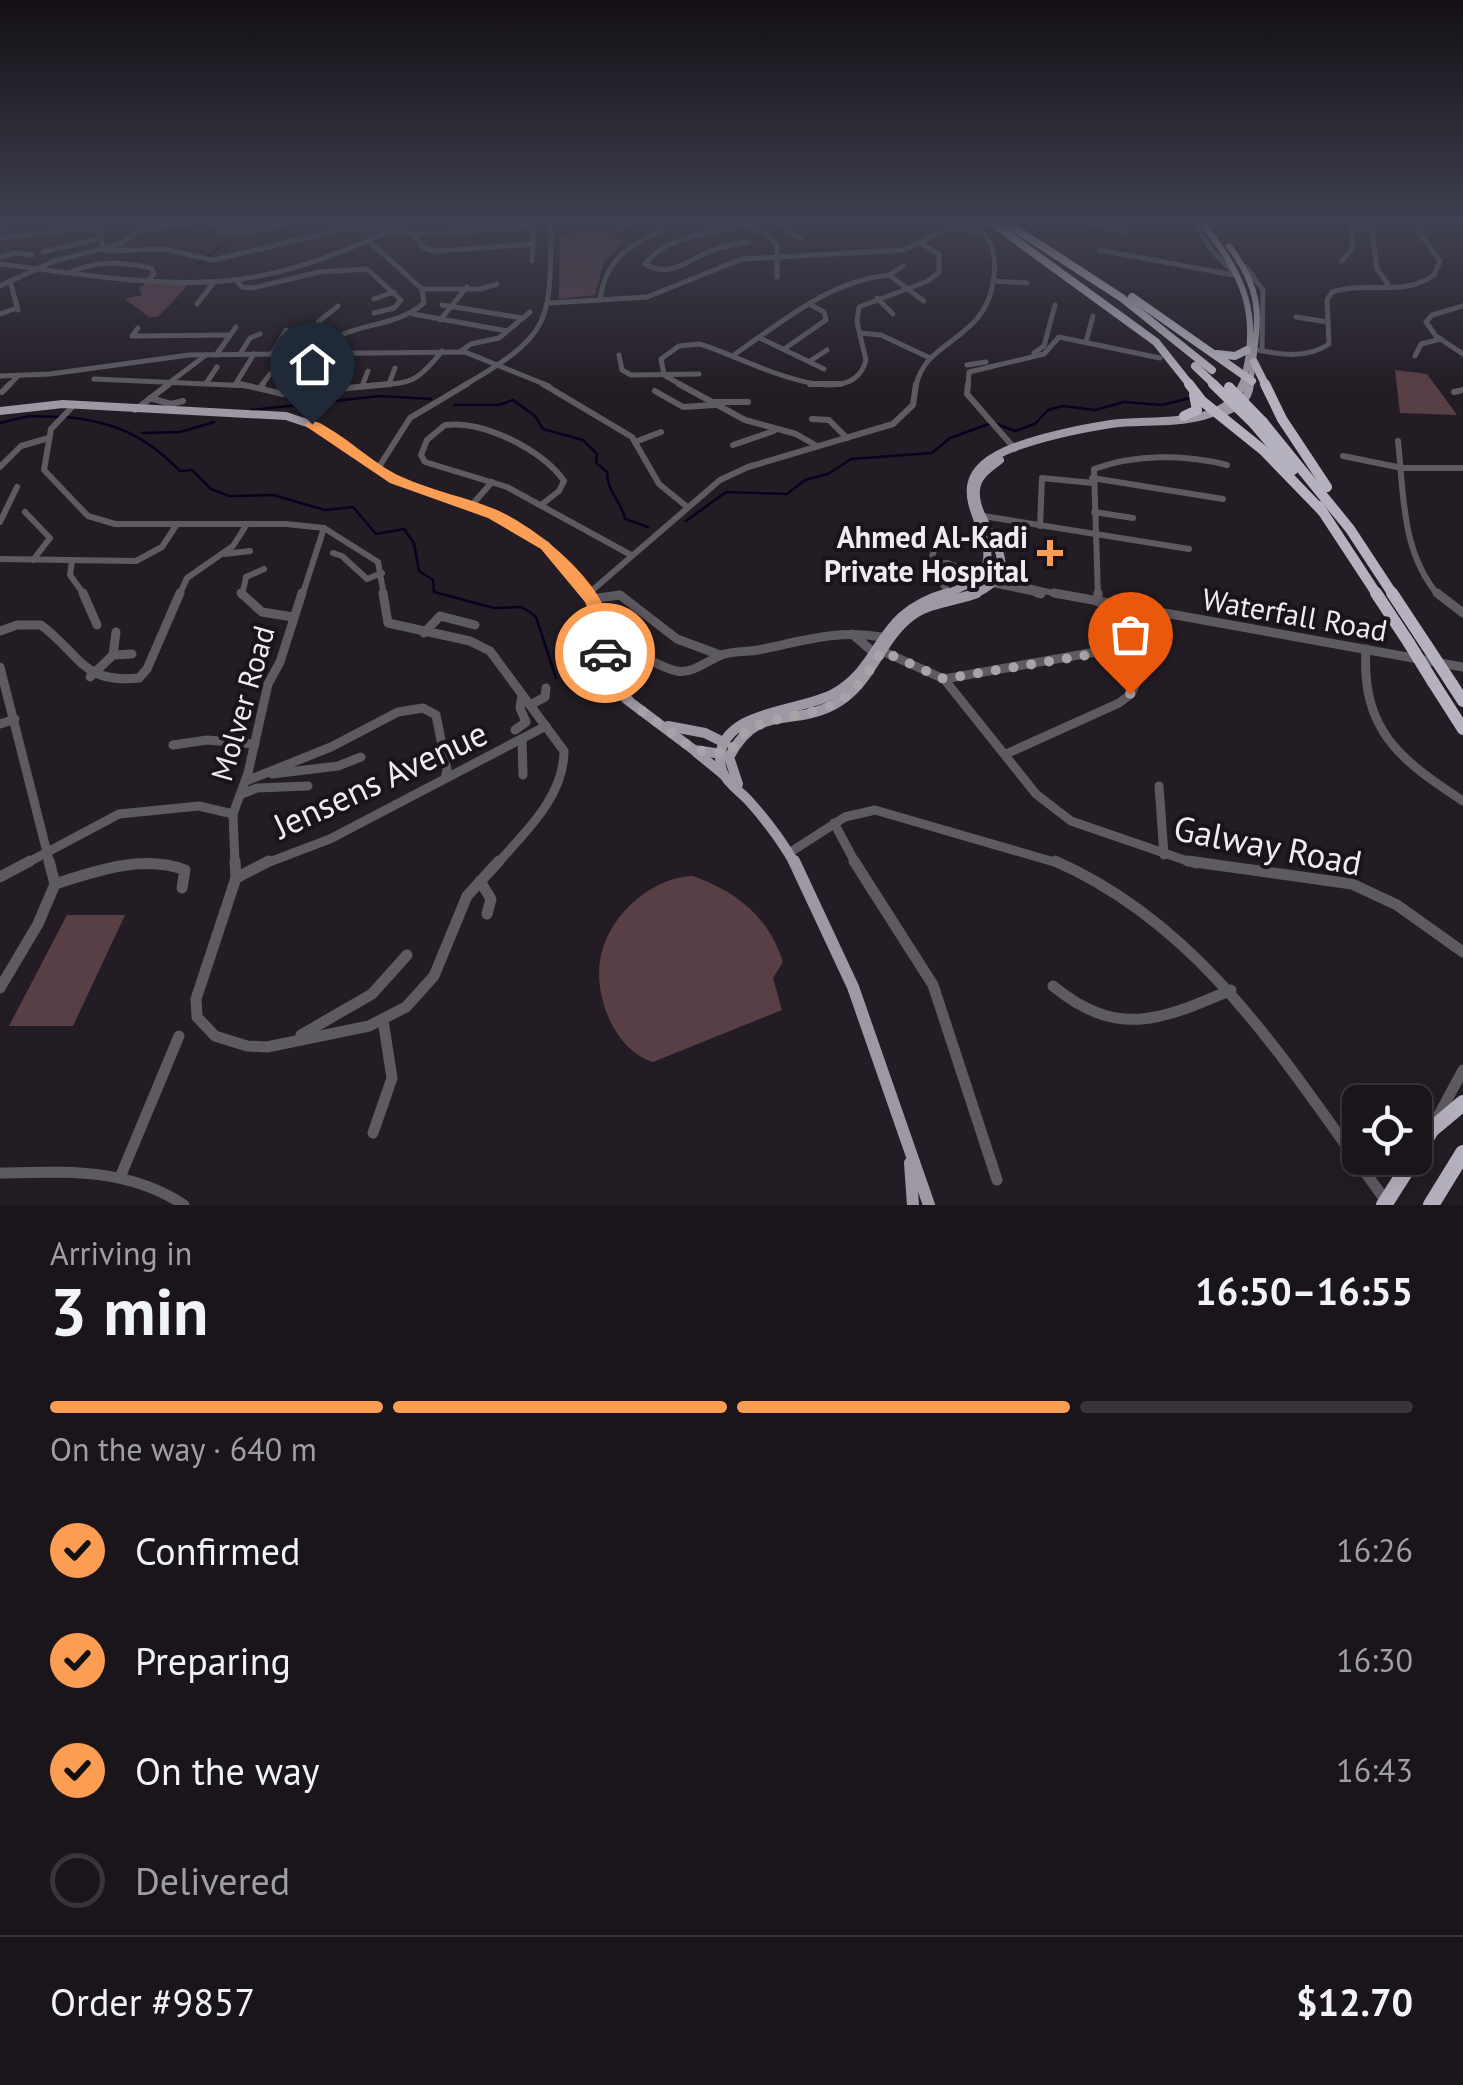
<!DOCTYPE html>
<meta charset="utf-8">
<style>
body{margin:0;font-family:"PT Sans",sans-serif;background:#272228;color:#f1f3f6;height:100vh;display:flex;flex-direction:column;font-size:38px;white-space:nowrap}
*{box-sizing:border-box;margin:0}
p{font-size:32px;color:#9f9fa3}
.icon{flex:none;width:55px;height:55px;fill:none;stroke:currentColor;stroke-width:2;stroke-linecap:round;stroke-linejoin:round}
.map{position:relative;height:1205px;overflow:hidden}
.side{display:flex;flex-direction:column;background:#1a151b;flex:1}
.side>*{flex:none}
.tools{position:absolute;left:1342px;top:1085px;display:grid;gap:20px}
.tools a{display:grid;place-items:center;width:90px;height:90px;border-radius:15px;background:#1a151b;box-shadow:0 10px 40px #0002,0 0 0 2px #38343a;font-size:50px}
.pin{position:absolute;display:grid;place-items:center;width:85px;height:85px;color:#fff;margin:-102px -42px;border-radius:50% 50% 50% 0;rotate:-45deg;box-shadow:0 0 10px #0007}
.pin .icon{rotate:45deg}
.courier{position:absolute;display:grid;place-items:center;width:100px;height:100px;margin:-50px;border:8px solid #fc9d54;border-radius:50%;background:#fff;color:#222;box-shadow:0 2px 12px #0007}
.overview em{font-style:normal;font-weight:700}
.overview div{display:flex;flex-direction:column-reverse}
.overview{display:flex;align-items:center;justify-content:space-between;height:170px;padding:0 50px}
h1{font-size:65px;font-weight:700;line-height:75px}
.bar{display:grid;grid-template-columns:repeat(4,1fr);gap:15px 10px;align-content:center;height:120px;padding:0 50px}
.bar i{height:12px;border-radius:8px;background:#38343a}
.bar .active{background:#fc9d54}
.bar p{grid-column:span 4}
.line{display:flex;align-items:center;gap:25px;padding:0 50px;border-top:2px solid #38343a}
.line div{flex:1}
ol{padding:0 50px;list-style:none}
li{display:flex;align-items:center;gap:30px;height:110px}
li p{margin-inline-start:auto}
li .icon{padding:10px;border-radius:50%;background:#fc9d54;color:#111;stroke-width:4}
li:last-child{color:#9f9fa3}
li i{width:55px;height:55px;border:5px solid #38343a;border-radius:50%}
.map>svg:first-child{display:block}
.green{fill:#583e45}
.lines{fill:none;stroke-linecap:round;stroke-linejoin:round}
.stream{stroke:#07031f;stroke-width:2.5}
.minor-far3{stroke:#5d5b61;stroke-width:5}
.minor-far2{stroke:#5d5b61;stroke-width:6}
.minor-far1{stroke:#5d5b61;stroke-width:9}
.minor{stroke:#5d5b61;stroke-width:11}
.major-far3{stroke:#9d98a3;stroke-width:6}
.major-far2{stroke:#9d98a3;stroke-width:8}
.major-far1{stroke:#9d98a3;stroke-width:10}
.major{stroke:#9d98a3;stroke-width:12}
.highway-far3{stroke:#b6b1be;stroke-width:8}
.highway-far2{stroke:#b6b1be;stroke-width:10}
.highway-far1{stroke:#b6b1be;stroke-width:12}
.highway{stroke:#b6b1be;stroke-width:16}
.highway-bridge-far2{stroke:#b6b1be;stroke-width:8}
.highway-bridge-far1{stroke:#b6b1be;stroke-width:10}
.highway-bridge{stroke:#b6b1be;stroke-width:12}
.route{fill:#fc9d54}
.done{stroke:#a9a3a9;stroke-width:10;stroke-dasharray:0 18}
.poi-dot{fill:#fc9d54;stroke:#1a131b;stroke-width:4}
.labels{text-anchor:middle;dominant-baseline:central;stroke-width:8;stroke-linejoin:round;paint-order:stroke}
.poi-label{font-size:30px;font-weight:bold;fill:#f1ebf1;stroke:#1a131b;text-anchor:end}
.street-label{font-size:30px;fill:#f1ebf1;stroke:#1a131b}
.near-street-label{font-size:35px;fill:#f1ebf1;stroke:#1a131b}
</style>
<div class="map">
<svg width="1463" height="1205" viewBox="0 0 1463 1205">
<rect width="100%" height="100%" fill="#231c24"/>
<g class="green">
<path d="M606,231L623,242L604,262L595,295L559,299L560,235Z"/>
<path d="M147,283L189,284L158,317H149L125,299L142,295L139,288Z"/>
<path d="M1395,370L1427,374L1457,415L1400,413Z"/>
<path d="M693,876C737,892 768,916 783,962L773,978L782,1010L653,1062C612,1049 591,990 602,951C613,912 653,877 693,876Z"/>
<path d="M67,915H125L73,1026H9Z"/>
</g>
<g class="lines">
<g class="stream">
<path d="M199,264L225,243"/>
<path d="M455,405H499L513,400L535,416L543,429L583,440L597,454L596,463L607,472C607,492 621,500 625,519L648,527"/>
<path d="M251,410L380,396L431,399"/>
<path d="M67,417C115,422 146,436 180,471L192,470L211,489L229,496L273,495L325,510L353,507L376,534L404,529L414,543L419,571L433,580L434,592L494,608L521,607L530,612L536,617L556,678"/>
<path d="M0,423L29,416L59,417"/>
<path d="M997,424L1015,431L1035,424L1048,410L1062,406L1095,410L1124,402L1162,405L1190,398"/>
<path d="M142,433L180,432L214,422"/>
<path d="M686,521L726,492L787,494L805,480L828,474L851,459L932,453L950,438L989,424"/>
</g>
<g class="minor-far3">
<path d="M212,222L220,231L245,233L294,222"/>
<path d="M570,222H579"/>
<path d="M776,222L800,238"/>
<path d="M1087,222L1127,232"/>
<path d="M1194,222L1213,252L1232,271"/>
<path d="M1371,222L1377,269L1389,286"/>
<path d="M234,224L254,222"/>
<path d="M743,224L767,235L777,245V277"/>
<path d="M744,224C711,234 668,235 645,264C671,280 691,257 716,249C726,245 738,244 749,242"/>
<path d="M533,226V244L436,251L424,248L414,235Z"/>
<path d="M144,229L197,222"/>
<path d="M614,231L633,222"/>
<path d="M0,236L9,222"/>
<path d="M0,238L89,227L101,232L102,247L107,251L164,249L213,260L344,229H383L414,235"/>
<path d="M1099,250L1234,275"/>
<path d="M43,252L101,238"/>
<path d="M0,257L15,253L32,255"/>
<path d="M532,261L533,244"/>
<path d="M1342,261L1353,247L1351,228L1372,229"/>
<path d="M0,264C73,273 150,287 224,281C286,276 352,250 407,222"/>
<path d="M1246,267L1263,290L1262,350"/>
<path d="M68,273C96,260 122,262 151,268L154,274L147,281"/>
<path d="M889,275L903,266"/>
<path d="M236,280L242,287L253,288L319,272L367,269L401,300L394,308L374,313"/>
<path d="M10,281L18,310"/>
<path d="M993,281L1027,283"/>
<path d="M0,286L54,261L121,244L149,222"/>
<path d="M422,289H480L497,284"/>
<path d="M877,298L893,314"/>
<path d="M374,299L394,292"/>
<path d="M600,300C605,259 630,245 665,228"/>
<path d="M550,303L647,297L742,259L904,250L952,227L984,233C994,246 996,261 994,277C987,342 925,338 916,386"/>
<path d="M197,304L214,282"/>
<path d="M442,305L522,318"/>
<path d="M1463,306L1432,315L1426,322L1436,336L1463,354"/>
<path d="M0,314L17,308"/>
<path d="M413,314L507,331"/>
<path d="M1296,317L1328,322"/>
<path d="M440,320L467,287"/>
<path d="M138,328L132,336L229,335"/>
<path d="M860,333L881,335L930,358"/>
<path d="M335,336L318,322L338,306"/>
<path d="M760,338L824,369"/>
<path d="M1086,342L1093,316"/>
<path d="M784,349L826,320L824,312L811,305"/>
<path d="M1252,349C1279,354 1305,360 1329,344L1327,300L1332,292C1366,281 1405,297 1434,275L1440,261L1411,222"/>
<path d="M461,351L471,344L499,338L530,312"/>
<path d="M317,353C345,320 392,331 424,303L422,289L369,241"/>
<path d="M1034,353L1044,346L1055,305"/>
<path d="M240,354L250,338L260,334"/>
<path d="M272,354L286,330"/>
<path d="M291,354L300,338"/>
<path d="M735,354C784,321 828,281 889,275L924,301"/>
<path d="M216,355L236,327"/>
<path d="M619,355L622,370L631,375L699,374"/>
<path d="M1415,356L1421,344L1441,339"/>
<path d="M810,361L827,350"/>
<path d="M967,365L986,362"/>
<path d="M0,376L50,374L189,355L465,352L549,386"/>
<path d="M94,379L251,386"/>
<path d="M207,382L217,367"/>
<path d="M236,383L254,354"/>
<path d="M389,384L395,368"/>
<path d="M8,386L18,376"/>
<path d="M165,386L206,355"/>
<path d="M261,386L270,374"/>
<path d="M303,386L311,370"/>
<path d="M332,386L344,362"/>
<path d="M362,386L368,371"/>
<path d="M363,386C408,382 413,388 442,351"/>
<path d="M463,386C554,333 550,323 551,222"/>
<path d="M683,386L664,375L661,359L679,346L699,344C734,352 851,421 866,360L857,322L859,307L928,281L939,272V254L922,244"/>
<path d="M968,386L969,372L1044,354L1059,337L1160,358"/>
</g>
<g class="minor-far2">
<path d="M240,384L283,394L390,384"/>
<path d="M543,384L632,437L659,484L686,506"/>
<path d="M679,384L745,420L796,434L817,446"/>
<path d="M810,384H840"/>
<path d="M968,384L967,394L1015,449"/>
<path d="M260,388L263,384"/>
<path d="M330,391L333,384"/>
<path d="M655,391L683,407L715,405"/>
<path d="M2,392L10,384"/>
<path d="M1454,392L1463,390"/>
<path d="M300,394L305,384"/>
<path d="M150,398L171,404L183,401"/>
<path d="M711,402H748"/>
<path d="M75,404L51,429L44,470L88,516L115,524H286L324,528"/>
<path d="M135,410L169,384"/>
<path d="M812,419L829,420L847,438"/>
<path d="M1398,441C1404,495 1401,552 1439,596"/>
<path d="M635,442L661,432"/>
<path d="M733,445L774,431"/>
<path d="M1343,456L1402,468H1463"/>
<path d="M0,467L21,446L49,438"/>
<path d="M377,470L410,418L467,384"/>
<path d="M1092,478L1223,499"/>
<path d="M541,505L559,491L564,481C543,450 483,420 445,425L427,440L421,455L425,462L507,487L631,555"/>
<path d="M471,506L492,482"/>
<path d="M25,512L50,538L33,560"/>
<path d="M1094,512L1133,518"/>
<path d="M983,516L1189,549"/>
<path d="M0,522L17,487"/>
<path d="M1040,526L1042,478L1093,483"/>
<path d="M324,528L378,562L384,596"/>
<path d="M942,528L928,568L950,593"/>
<path d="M333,553L342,556L367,579L382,573"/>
<path d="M225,554L250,551"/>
<path d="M0,559L136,561L162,547L177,524"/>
<path d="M72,561L70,575L85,596"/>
<path d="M928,563H948L992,584L1041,594"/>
<path d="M985,569L1011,583L1065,596"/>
<path d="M588,594L720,480L748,467L893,424L913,405L916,384"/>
<path d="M179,596L187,578L233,546L247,524"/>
<path d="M242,596L246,577L264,569"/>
<path d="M302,596L324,528"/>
<path d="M615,596H621"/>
<path d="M1098,596L1094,469C1135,454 1185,454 1227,465"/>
</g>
<g class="minor-far1">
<path d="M83,593L97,625"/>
<path d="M241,593L262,612L293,617"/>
<path d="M383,593L388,623L470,641L490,651L564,751C564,797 525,832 497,864"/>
<path d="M1037,593L1041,594"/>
<path d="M1054,593L1463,667"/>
<path d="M1098,593V602"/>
<path d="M1437,593L1463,613"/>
<path d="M591,599L620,595L677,639L720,655"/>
<path d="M0,631L17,625H41C81,655 82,684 139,678L147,669L180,593"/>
<path d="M424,633L440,616L475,625"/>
<path d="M852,634L872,651"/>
<path d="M639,637L648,659C685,679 686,673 719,656C728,651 747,652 758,650C799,642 838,629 881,637"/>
<path d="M1366,649C1361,730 1400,760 1463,801"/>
<path d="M882,651L944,679L1036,794L1071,821L1196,864"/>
<path d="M113,655L116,632"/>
<path d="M0,667L50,864"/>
<path d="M90,677L113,655L132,654"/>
<path d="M944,679L1107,650L1134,660L1139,677L1131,694L1119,703L1006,754"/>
<path d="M530,705L545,697L546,688"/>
<path d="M0,724L15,719"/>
<path d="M515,730L526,722L520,708L522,695"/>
<path d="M522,740L523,775"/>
<path d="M173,745L207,740L255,744"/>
<path d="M272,774L338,766L361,757"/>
<path d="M246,781L331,747L398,712L423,708L436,715L447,770L445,778"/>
<path d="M1159,786L1164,855"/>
<path d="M242,794L257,788L308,786"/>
<path d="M834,823L856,864"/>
<path d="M789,853L845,817L875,810L1061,864"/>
<path d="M25,864L119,814L199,806L233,814"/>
<path d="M235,864L233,814L248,773L268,684L280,662L302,593"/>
<path d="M264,864L330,839L546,726"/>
</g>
<g class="minor">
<path d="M235,861L236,878L196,999L197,1017L215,1036L247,1046L267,1047L369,1026L406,1007L434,976L467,896L499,861"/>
<path d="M854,861L933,985L997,1180"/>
<path d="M1055,861C1208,928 1291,1072 1386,1201"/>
<path d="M1188,861L1352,884L1397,905L1463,952"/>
<path d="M0,877L30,861"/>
<path d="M236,878L269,861"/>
<path d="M480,881L491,899L487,914"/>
<path d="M55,884C95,871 144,854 185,870L182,888"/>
<path d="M1053,986C1118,1039 1161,1020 1231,990"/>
<path d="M0,988L38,924L55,884L49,861"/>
<path d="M301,1035L372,994L407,955"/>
<path d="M1435,1122L1463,1070"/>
<path d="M373,1133L392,1078L383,1020"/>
<path d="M0,1173C66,1172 127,1167 184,1205"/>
<path d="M121,1175L179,1036"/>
</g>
<g class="major-far3">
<path d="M1201,222C1245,275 1262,317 1242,386"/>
<path d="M1229,246C1269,299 1256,325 1250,386"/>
</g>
<g class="major-far2">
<path d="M0,411L63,404L286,416L319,427L395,480L489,513L546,545L589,596"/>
<path d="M1220,414C1236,407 1248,403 1250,384"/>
<path d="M938,596C1062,562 899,490 1015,447C1046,436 1079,429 1111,424C1152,418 1224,431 1243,384"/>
<path d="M970,596C1039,569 972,528 976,490C977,475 990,468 1000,460"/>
</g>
<g class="major-far1">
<path d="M587,593L603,628L609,674L626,699L694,750L722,754"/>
<path d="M668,726L705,733L725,743"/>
<path d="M696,752L723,774"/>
<path d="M738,784L729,757C760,701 788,729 835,704C871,685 879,640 911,616C930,602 956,601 977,593"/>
<path d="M795,864C782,841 767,821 749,801C741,792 728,784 723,773C721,768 720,762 720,758C722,709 803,712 835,693C886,663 875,613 948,593"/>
</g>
<g class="major">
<path d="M794,861L853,987L929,1205"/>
<path d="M910,1163L913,1205"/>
</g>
<g class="highway-far3">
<path d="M991,222L1156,342L1191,386"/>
<path d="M1005,222L1122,298L1212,370"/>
<path d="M1132,297L1252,381"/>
<path d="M1217,354L1235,356L1247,350"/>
<path d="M1254,362L1266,386"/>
</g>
<g class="highway-far2">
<path d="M1189,384L1202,401L1263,450L1323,512"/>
<path d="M1265,384L1282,419L1327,487"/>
<path d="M1184,416L1197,410L1194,395"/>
<path d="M1263,422L1350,529L1394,596"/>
<path d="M1254,424L1293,470"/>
<path d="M1319,506L1378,596"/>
</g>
<g class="highway-far1">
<path d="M1376,593L1409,643"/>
<path d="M1392,593L1427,646"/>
<path d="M1433,682L1463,729"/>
<path d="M1452,684L1463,701"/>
</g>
<g class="highway">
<path d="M1415,1156L1431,1130L1463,1103"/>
<path d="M1384,1205L1414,1158"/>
<path d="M1431,1205L1463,1153"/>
</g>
<path class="highway-bridge-far2" d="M1195,366L1216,386"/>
<g class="highway-bridge-far1">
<path d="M1213,384L1254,424"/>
<path d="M1229,387L1263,422"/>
</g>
<g class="highway-bridge">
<path d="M1409,643L1433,682"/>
<path d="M1427,646L1452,684"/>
</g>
</g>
<linearGradient id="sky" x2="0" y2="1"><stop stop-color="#130f14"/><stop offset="0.57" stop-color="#3f4050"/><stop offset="1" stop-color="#3f4050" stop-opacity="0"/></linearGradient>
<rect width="1463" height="390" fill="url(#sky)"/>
<path class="route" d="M312,420C345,433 370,463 402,477C433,491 466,497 497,510C542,530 629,600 611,657H599L592,620L585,602L541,549L488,518L390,483L307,427L305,424Z"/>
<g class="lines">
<path class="done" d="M605,653L609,674L630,702L694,750L730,754C744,710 808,723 841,700C859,688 871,669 882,651L944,679L1117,650L1130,656L1140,671L1130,694"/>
</g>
<path class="poi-dot" d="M1045 538h10v10h10v10h-10v10h-10v-10h-10v-10h10z"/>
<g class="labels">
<g class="poi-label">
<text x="1028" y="536">Ahmed Al-Kadi<tspan x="1028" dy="34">Private Hospital</tspan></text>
</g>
<g class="street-label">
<text transform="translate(1295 614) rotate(10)">Waterfall Road</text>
<text transform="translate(242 703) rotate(-74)">Molver Road</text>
</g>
<g class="near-street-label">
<text transform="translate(380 779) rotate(-25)">Jensens Avenue</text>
<text transform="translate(1268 845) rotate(11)">Galway Road</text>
</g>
</g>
</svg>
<div class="tools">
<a><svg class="icon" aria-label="locate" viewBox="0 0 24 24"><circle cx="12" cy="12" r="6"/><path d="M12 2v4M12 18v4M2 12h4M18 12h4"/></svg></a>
</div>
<div class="pin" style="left:1130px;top:694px;background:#ea580c"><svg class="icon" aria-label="bag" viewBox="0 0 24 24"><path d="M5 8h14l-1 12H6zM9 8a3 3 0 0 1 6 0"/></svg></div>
<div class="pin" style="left:312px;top:424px;background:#1f2937"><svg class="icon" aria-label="home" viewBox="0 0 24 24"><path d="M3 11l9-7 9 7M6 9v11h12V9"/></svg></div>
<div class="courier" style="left:605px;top:653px"><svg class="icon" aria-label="car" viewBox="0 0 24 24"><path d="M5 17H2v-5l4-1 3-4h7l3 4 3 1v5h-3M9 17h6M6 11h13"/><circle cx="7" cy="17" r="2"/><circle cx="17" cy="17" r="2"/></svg></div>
</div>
<section class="side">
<div class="overview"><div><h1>3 min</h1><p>Arriving in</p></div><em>16:50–16:55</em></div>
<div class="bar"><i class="active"></i><i class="active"></i><i class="active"></i><i></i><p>On the way · 640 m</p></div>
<ol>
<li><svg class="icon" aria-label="check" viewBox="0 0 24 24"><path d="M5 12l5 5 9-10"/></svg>Confirmed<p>16:26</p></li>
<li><svg class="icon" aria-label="check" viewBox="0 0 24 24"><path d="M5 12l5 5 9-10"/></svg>Preparing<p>16:30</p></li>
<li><svg class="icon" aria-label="check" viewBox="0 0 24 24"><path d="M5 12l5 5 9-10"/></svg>On the way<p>16:43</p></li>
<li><i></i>Delivered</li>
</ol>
<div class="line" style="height:130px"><div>Order #9857</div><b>$12.70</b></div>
</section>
